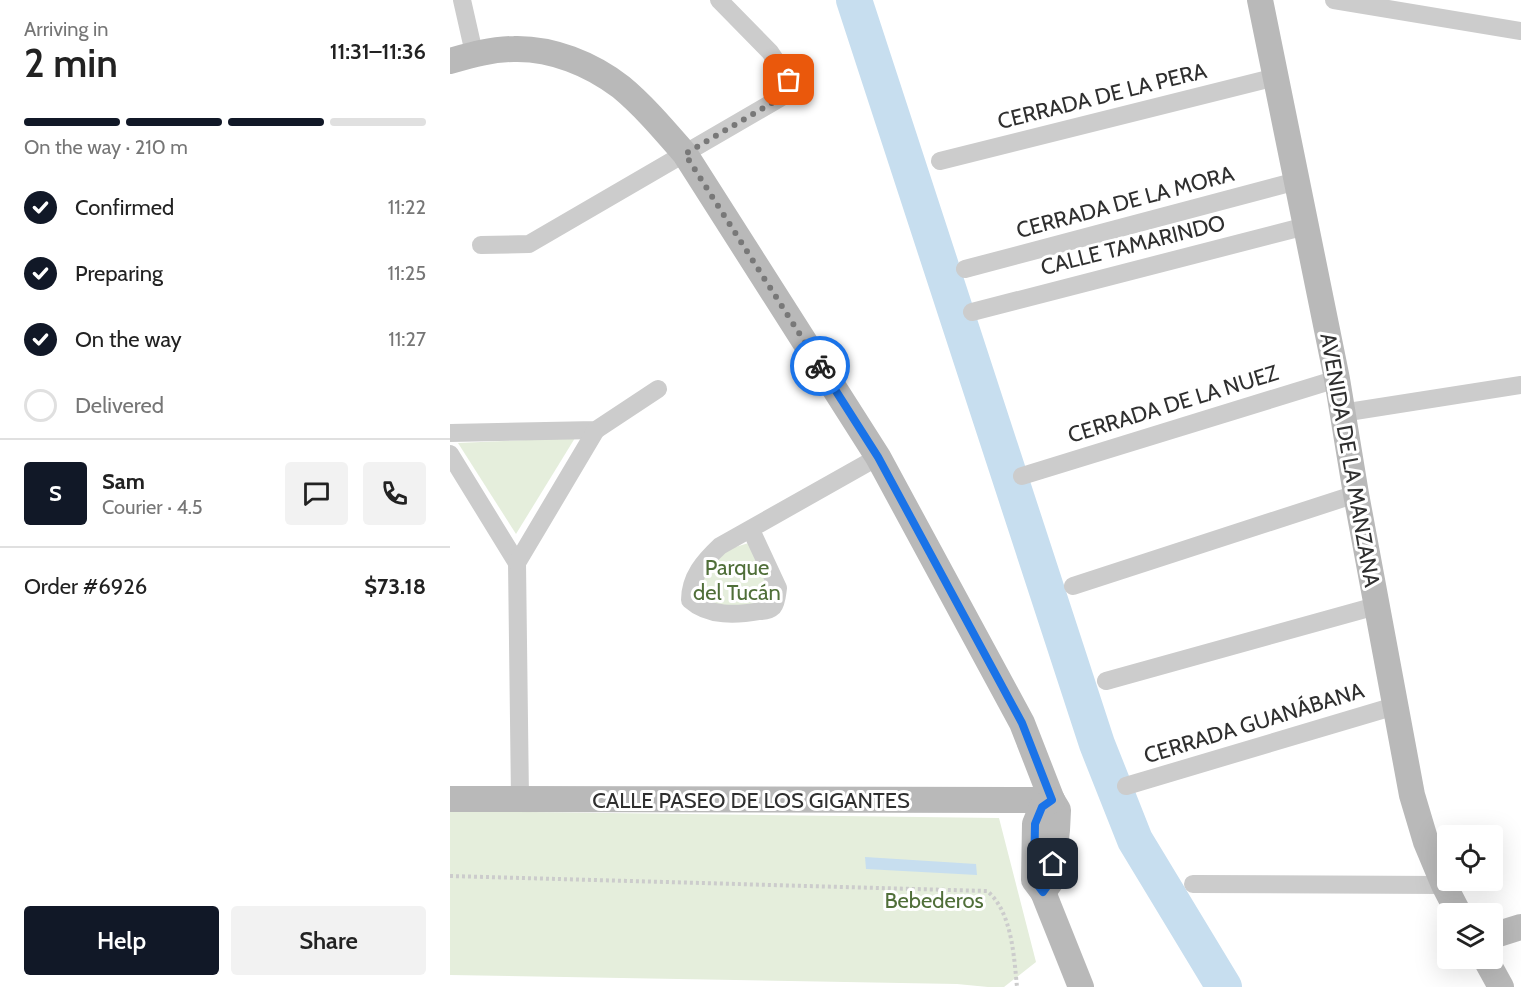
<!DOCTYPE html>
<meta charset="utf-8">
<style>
body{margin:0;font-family:Cabin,sans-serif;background:#f2f2f2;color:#222;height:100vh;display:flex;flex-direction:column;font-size:22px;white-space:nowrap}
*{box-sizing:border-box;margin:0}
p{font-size:20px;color:#767676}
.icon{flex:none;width:33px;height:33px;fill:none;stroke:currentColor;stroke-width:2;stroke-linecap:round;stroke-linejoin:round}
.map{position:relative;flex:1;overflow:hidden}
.side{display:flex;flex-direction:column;background:#fff;width:450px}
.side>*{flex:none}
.fabs{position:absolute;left:987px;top:825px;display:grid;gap:12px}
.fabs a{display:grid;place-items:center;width:66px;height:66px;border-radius:6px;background:#fff;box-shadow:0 6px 24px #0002;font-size:30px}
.pin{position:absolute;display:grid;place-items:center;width:51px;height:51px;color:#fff;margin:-26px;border-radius:12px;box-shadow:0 3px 9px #0006}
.courier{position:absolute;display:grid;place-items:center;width:60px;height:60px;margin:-30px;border:4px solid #1a73e8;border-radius:50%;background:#fff;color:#222;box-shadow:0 2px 8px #0007}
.headline em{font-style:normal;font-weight:600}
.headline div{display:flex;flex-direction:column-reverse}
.headline{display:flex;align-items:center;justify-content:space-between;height:102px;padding:0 24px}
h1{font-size:39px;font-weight:600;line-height:45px}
.bar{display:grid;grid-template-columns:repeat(4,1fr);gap:9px 6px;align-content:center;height:72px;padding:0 24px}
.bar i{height:8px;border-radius:4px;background:#e0e0e0}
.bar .active{background:#111827}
.bar p{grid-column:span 4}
.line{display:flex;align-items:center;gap:15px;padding:0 24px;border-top:2px solid #e0e0e0}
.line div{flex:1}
.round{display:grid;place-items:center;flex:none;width:63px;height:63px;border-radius:6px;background:#f2f2f2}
ol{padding:0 24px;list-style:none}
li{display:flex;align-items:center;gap:18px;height:66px}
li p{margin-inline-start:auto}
li .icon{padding:6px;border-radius:50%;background:#111827;color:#fff;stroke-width:4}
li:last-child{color:#767676}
li i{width:33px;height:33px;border:3px solid #e0e0e0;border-radius:50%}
.button{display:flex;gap:12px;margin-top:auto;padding:12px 24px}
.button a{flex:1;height:69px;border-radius:6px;background:#111827;color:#fff;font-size:24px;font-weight:600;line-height:69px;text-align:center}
.button a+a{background:#f2f2f2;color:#222}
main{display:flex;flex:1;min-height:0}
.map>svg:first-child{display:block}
.green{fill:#e5eedc}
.water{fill:#c7deef}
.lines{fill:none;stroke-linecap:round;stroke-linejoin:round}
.river{stroke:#c7deef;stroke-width:36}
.path{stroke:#ccc;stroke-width:4;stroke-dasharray:3 3;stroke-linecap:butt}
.street{stroke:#ccc;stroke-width:18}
.secondary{stroke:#b9b9b9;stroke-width:26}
.done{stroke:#787878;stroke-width:6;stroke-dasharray:0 10.8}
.route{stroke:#1a73e8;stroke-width:8}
.labels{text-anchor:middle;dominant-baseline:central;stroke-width:6;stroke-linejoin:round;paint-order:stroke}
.street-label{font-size:22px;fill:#2f2f2f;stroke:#fff}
.park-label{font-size:22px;fill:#506f39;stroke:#fff}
</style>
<main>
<section class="side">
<div class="headline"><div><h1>2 min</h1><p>Arriving in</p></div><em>11:31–11:36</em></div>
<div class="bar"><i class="active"></i><i class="active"></i><i class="active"></i><i></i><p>On the way · 210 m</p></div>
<ol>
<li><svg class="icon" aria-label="check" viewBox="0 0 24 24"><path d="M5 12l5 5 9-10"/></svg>Confirmed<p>11:22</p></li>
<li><svg class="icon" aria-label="check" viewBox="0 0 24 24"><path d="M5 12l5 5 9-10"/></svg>Preparing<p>11:25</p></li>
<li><svg class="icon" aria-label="check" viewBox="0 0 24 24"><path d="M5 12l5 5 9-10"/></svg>On the way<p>11:27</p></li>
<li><i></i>Delivered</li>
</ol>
<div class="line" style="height:108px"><b class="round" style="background:#111827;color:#fff">S</b><div><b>Sam</b><p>Courier · 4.5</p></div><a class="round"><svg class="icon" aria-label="chat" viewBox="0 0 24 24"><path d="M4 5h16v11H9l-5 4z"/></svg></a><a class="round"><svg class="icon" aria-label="phone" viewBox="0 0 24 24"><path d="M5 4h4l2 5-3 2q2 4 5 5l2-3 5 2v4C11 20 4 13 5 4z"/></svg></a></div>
<div class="line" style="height:78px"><div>Order #6926</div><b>$73.18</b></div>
<div class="button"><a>Help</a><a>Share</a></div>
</section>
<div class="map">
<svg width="1071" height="987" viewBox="0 0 1071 987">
<rect width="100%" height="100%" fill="#fff"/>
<g class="green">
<path d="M125,438L66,534L8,443Z"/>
<path d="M302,542L323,587L319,604L291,611L245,601L251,575L272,551Z"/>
<path d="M0,811L549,818L586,962L554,987H538L507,984L0,975Z"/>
</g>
<path class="water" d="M415,857L526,864L527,875L416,869Z"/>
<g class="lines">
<path class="river" d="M404,0L647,744L685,840L774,987"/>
<path class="path" d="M0,876L537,891C562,911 564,957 567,987"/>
<g class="street">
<path d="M12,0L24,53"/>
<path d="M884,0L1071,31"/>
<path d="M490,161L826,77"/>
<path d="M31,245L79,244L337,94L340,87L339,80L320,52L269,0"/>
<path d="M515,269L847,181"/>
<path d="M522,312L856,226"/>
<path d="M892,413L1071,385"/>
<path d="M0,433L146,430L208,389"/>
<path d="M0,454L67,563L70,799"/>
<path d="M572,476L887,379"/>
<path d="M301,530L328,588C327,594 327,602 323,607C320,610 314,611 310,611C287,615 259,617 240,600C240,577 254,561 270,546L428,457"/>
<path d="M67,563L146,430"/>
<path d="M623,586L906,494"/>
<path d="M656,681L926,606"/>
<path d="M676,786L945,706"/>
<path d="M743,884L994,885"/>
</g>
<g class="secondary">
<path d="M810,0L887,379L906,494L962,795L976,842L994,885L1009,914"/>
<path d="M0,61C21,55 42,49 64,49C102,48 141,64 171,87C194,106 215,131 235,154L428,457L572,723L602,800L608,810L607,830L601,881L593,892"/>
<path d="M0,799L602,800"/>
<path d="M602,800L592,807L585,824L584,880L593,892L631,987"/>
<path d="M1042,936L1071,927"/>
<path d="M1035,958L1051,987"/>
</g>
</g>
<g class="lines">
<path class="done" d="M339,80L340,87L337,94L235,154L370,366"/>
<path class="route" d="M370,366L428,457L572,723L602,800L592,807L585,824L584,880L593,892L601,881L603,864"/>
</g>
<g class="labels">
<g class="street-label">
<text transform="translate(652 96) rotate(-14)">CERRADA DE LA PERA</text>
<text transform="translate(675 202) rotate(-15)">CERRADA DE LA MORA</text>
<text transform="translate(683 245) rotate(-14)">CALLE TAMARINDO</text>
<text transform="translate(723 404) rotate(-17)">CERRADA DE LA NUEZ</text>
<text transform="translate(900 460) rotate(80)">AVENIDA DE LA MANZANA</text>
<text transform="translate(804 723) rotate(-17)">CERRADA GUANÁBANA</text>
<text x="301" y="800">CALLE PASEO DE LOS GIGANTES</text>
</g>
<g class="park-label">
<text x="287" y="567">Parque<tspan x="287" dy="25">del Tucán</tspan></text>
<text x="484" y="900">Bebederos</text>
</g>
</g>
</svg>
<div class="fabs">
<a><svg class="icon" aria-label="locate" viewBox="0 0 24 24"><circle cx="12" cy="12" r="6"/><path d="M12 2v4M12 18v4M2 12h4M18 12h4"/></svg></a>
<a><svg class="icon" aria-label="layers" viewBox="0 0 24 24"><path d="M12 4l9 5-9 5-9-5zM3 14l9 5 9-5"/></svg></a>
</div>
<div class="pin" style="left:339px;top:80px;background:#ea580c"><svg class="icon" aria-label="bag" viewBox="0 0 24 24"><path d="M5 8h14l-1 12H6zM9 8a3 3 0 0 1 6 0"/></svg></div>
<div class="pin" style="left:603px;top:864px;background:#1f2937"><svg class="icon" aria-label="home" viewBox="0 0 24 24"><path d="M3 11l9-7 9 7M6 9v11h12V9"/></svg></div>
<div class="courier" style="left:370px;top:366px"><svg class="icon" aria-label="bike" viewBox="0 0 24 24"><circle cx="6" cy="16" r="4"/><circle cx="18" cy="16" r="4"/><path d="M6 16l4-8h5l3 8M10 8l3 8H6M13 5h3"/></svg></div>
</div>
</main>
